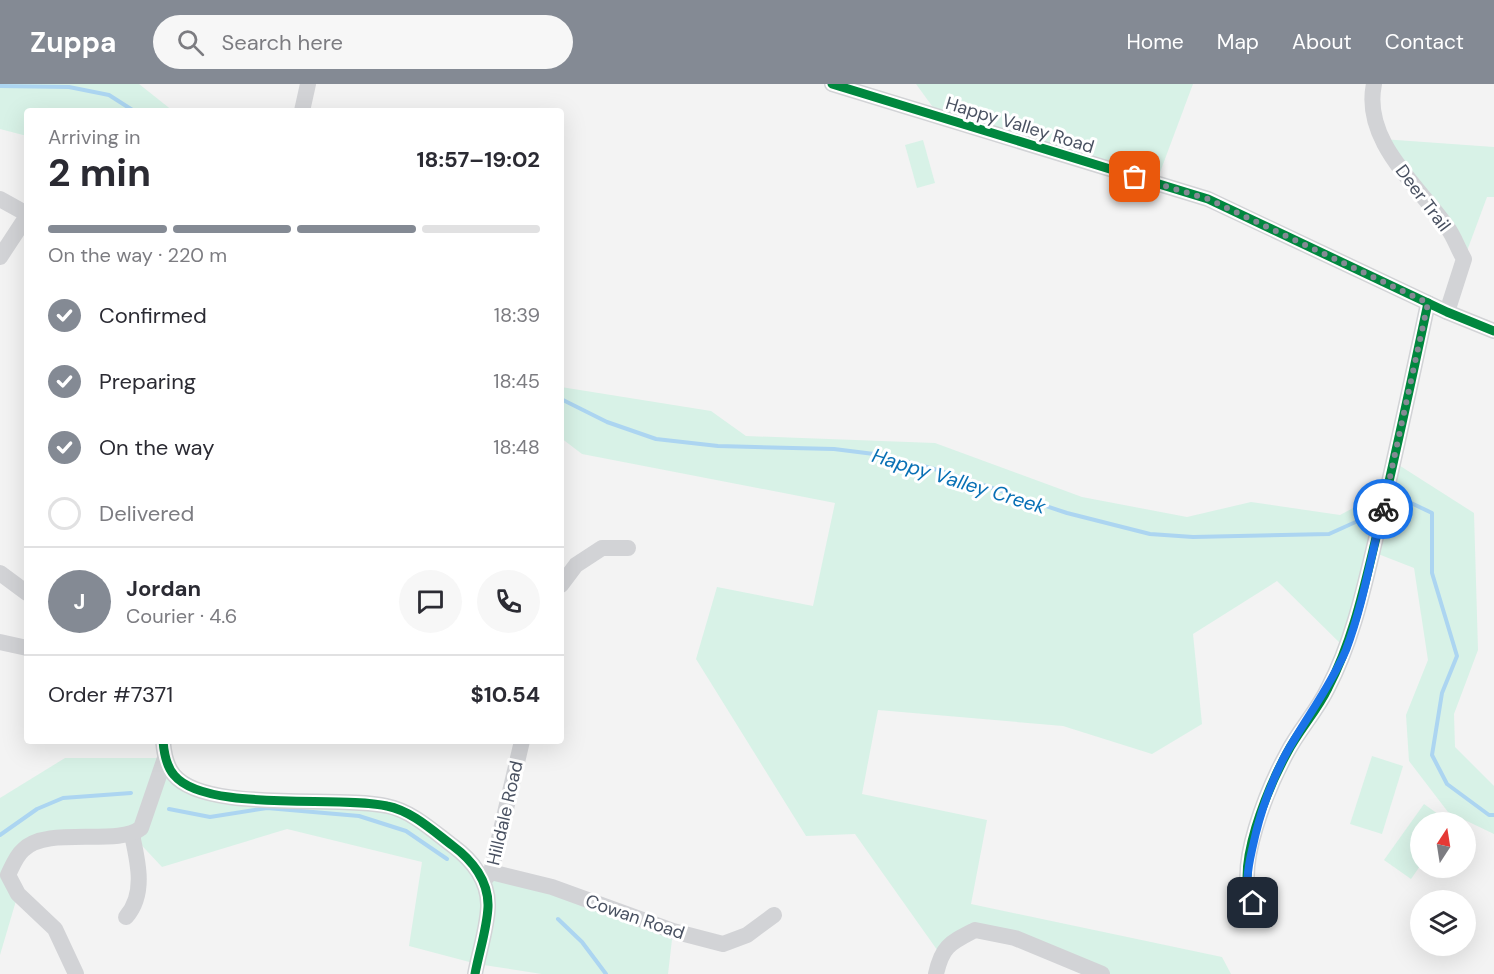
<!DOCTYPE html>
<meta charset="utf-8">
<style>
body{margin:0;font-family:"DM Sans",sans-serif;background:#f7f7f7;color:#2b2b33;height:100vh;display:flex;flex-direction:column;font-size:22px;white-space:nowrap}
*{box-sizing:border-box;margin:0}
p{font-size:20px;color:#7c7c81}
.icon{flex:none;width:33px;height:33px;fill:none;stroke:currentColor;stroke-width:2;stroke-linecap:round;stroke-linejoin:round}
.map{position:relative;flex:1;overflow:hidden}
.side{position:absolute;left:24px;top:24px;width:540px;height:636px;display:flex;flex-direction:column;background:#fff;border-radius:6px;box-shadow:0 6px 24px #0002}
.side>*{flex:none}
.needle{width:39px;rotate:12deg}
.controls{position:absolute;left:1410px;top:728px;display:grid;gap:12px}
.controls a{display:grid;place-items:center;width:66px;height:66px;border-radius:50%;background:#fff;box-shadow:0 6px 24px #0002;font-size:30px}
.pin{position:absolute;display:grid;place-items:center;width:51px;height:51px;color:#fff;margin:-26px;border-radius:12px;box-shadow:0 3px 9px #0006}
.courier{position:absolute;display:grid;place-items:center;width:60px;height:60px;margin:-30px;border:4px solid #1a73e8;border-radius:50%;background:#fff;color:#222;box-shadow:0 2px 8px #0007}
.headline em{font-style:normal;font-weight:700}
.headline div{display:flex;flex-direction:column-reverse}
.headline{display:flex;align-items:center;justify-content:space-between;height:102px;padding:0 24px}
h1{font-size:39px;font-weight:700;line-height:45px}
.bar{display:grid;grid-template-columns:repeat(4,1fr);gap:9px 6px;align-content:center;height:72px;padding:0 24px}
.bar i{height:8px;border-radius:4px;background:#e1e1e2}
.bar .active{background:#848a94}
.bar p{grid-column:span 4}
.line{display:flex;align-items:center;gap:15px;padding:0 24px;border-top:2px solid #e1e1e2}
.line div{flex:1}
.round{display:grid;place-items:center;flex:none;width:63px;height:63px;border-radius:32px;background:#f7f7f7}
ol{padding:0 24px;list-style:none}
li{display:flex;align-items:center;gap:18px;height:66px}
li p{margin-inline-start:auto}
li .icon{padding:6px;border-radius:50%;background:#848a94;color:#fff;stroke-width:4}
li:last-child{color:#7c7c81}
li i{width:33px;height:33px;border:3px solid #e1e1e2;border-radius:50%}
header{display:flex;align-items:center;gap:36px;box-sizing:border-box;height:84px;padding:0 30px;background:#848a94;color:#fff}
header strong{font-size:28px}
nav{display:flex;gap:33px;margin-inline-start:auto;font-size:21px}
.search{width:420px;height:54px;background:#f7f7f7;display:flex;align-items:center;gap:15px;box-sizing:border-box;padding:0 21px;border-radius:33px;color:#7c7c81;font-size:22px}
.map>svg:first-child{display:block}
.green{fill:#d8f2e7}
.lines{fill:none;stroke-linecap:round;stroke-linejoin:round}
.stream{stroke:#acd5f1;stroke-width:4}
.minor{stroke:#d2d3d6;stroke-width:16}
.cycleway-casing{stroke:#fff;stroke-width:13}
.cycleway{stroke:#00873e;stroke-width:9}
.done{stroke:#848a94;stroke-width:6;stroke-dasharray:0 10.8}
.route{stroke:#1a73e8;stroke-width:8}
.labels{text-anchor:middle;dominant-baseline:central;stroke-width:6;stroke-linejoin:round;paint-order:stroke}
.street-label{font-size:18px;fill:#495161;stroke:#fff}
.water-label{font-size:20px;font-style:italic;fill:#0870b5;stroke:#fff}
</style>
<header>
<strong>Zuppa</strong>
<div class="search"><svg class="icon" aria-label="search" viewBox="0 0 24 24"><circle cx="10" cy="10" r="6"/><path d="M15 15l6 6"/></svg>Search here</div>
<nav><a>Home</a><a>Map</a><a>About</a><a>Contact</a></nav>
</header>
<div class="map">
<svg width="1494" height="890" viewBox="0 0 1494 890">
<rect width="100%" height="100%" fill="#f3f3f3"/>
<g class="green">
<path d="M0,0H139L173,27H27V52L0,45Z"/>
<path d="M916,0H1193L1156,99L940,33Z"/>
<path d="M1382,55L1494,63V113H1487L1464,175Z"/>
<path d="M923,56L935,99L917,104L905,61Z"/>
<path d="M561,303L711,327L746,352L935,359L1082,413L1187,433L1251,418L1340,431L1387,406L1394,378L1474,429L1478,566L1454,630L1455,663L1494,702V750L1448,728L1409,677L1406,631L1428,576L1414,484L1373,468L1346,565L1277,497L1193,550L1202,640L1152,670L1063,642L878,626L862,710L987,736L971,820L1222,873L1231,890H1102L975,846L940,870L855,750L806,752L696,575L717,503L813,522L835,419L582,370L561,354Z"/>
<path d="M1372,672L1403,682L1382,750L1350,740Z"/>
<path d="M65,674H165L194,705L388,722L491,788L673,847L668,890H542L477,880L409,862L422,778L287,745L162,783L132,751L40,758L13,782L18,810L0,871V714Z"/>
<path d="M1424,720L1449,738H1420V782L1411,795L1384,776Z"/>
</g>
<g class="lines">
<g class="stream">
<path d="M0,2L69,3L109,11L134,27"/>
<path d="M561,315L607,338L656,355L718,362L834,365L882,371L938,386L1067,429L1150,450L1193,453L1329,450L1360,436"/>
<path d="M1409,418L1432,429V489L1457,572L1442,609L1432,671L1447,700L1489,731H1494"/>
<path d="M169,725L210,733L267,724L359,732L406,747L447,775"/>
<path d="M0,751L37,725L63,714L131,709"/>
<path d="M558,835L582,858L606,890"/>
</g>
<g class="minor">
<path d="M832,0L1208,115L1447,228L1494,247"/>
<path d="M1374,0C1362,57 1418,101 1447,143C1454,152 1458,165 1464,175L1447,228"/>
<path d="M302,27L308,0"/>
<path d="M0,115L27,130"/>
<path d="M0,173L27,132"/>
<path d="M0,489L27,509"/>
<path d="M561,501L576,481L602,464H628"/>
<path d="M0,558L27,564"/>
<path d="M163,657C164,669 166,682 174,691C205,729 338,711 387,722C412,727 433,747 453,762C472,776 489,797 488,823C487,845 479,868 475,890"/>
<path d="M491,788L552,803L673,847L723,860L747,851L774,831"/>
<path d="M485,795L491,788L522,657"/>
<path d="M1253,819C1233,785 1269,702 1287,669C1299,646 1317,627 1328,604C1352,558 1363,508 1375,458C1394,378 1411,299 1428,219"/>
<path d="M126,833C146,810 138,778 132,751"/>
<path d="M76,890L55,845L18,810L8,791C12,783 16,772 23,766C47,741 118,763 141,744L165,674"/>
<path d="M936,890C942,862 950,859 975,846L1015,854L1102,890"/>
</g>
<defs>
<g id="cycleway">
<path d="M832,0L1208,115L1447,228L1494,247"/>
<path d="M163,657C164,669 166,682 174,691C205,729 338,711 387,722C412,727 433,747 453,762C472,776 489,797 488,823C487,845 479,868 475,890"/>
<path d="M1253,819C1233,785 1269,702 1287,669C1299,646 1317,627 1328,604C1352,558 1363,508 1375,458C1394,378 1411,299 1428,219"/>
</g>
</defs>
<use href="#cycleway" class="cycleway-casing"/>
<use href="#cycleway" class="cycleway"/>
</g>
<g class="lines">
<path class="done" d="M1135,93L1208,115L1428,219L1383,425"/>
<path class="route" d="M1253,819C1244,803 1248,784 1252,766C1259,732 1270,699 1287,668C1306,634 1330,603 1346,566C1363,521 1371,472 1383,425"/>
</g>
<g class="labels">
<g class="street-label">
<text transform="translate(1020 41) rotate(17)">Happy Valley Road</text>
<text transform="translate(1423 114) rotate(53)">Deer Trail</text>
<text transform="translate(505 729) rotate(-77)">Hilldale Road</text>
<text transform="translate(635 833) rotate(19)">Cowan Road</text>
</g>
<g class="water-label">
<text transform="translate(959 397) rotate(17)">Happy Valley Creek</text>
</g>
</g>
</svg>
<div class="controls">
<a><svg class="needle" viewBox="-14 -14 28 28"><path d="M0-13l5 13h-10z" fill="#e53935"/><path d="M0 13l5-13h-10z" fill="#7c7c81"/></svg></a>
<a><svg class="icon" aria-label="layers" viewBox="0 0 24 24"><path d="M12 4l9 5-9 5-9-5zM3 14l9 5 9-5"/></svg></a>
</div>
<div class="pin" style="left:1135px;top:93px;background:#ea580c"><svg class="icon" aria-label="bag" viewBox="0 0 24 24"><path d="M5 8h14l-1 12H6zM9 8a3 3 0 0 1 6 0"/></svg></div>
<div class="pin" style="left:1253px;top:819px;background:#1f2937"><svg class="icon" aria-label="home" viewBox="0 0 24 24"><path d="M3 11l9-7 9 7M6 9v11h12V9"/></svg></div>
<div class="courier" style="left:1383px;top:425px"><svg class="icon" aria-label="bike" viewBox="0 0 24 24"><circle cx="6" cy="16" r="4"/><circle cx="18" cy="16" r="4"/><path d="M6 16l4-8h5l3 8M10 8l3 8H6M13 5h3"/></svg></div>
<section class="side">
<div class="headline"><div><h1>2 min</h1><p>Arriving in</p></div><em>18:57–19:02</em></div>
<div class="bar"><i class="active"></i><i class="active"></i><i class="active"></i><i></i><p>On the way · 220 m</p></div>
<ol>
<li><svg class="icon" aria-label="check" viewBox="0 0 24 24"><path d="M5 12l5 5 9-10"/></svg>Confirmed<p>18:39</p></li>
<li><svg class="icon" aria-label="check" viewBox="0 0 24 24"><path d="M5 12l5 5 9-10"/></svg>Preparing<p>18:45</p></li>
<li><svg class="icon" aria-label="check" viewBox="0 0 24 24"><path d="M5 12l5 5 9-10"/></svg>On the way<p>18:48</p></li>
<li><i></i>Delivered</li>
</ol>
<div class="line" style="height:108px"><b class="round" style="background:#848a94;color:#fff">J</b><div><b>Jordan</b><p>Courier · 4.6</p></div><a class="round"><svg class="icon" aria-label="chat" viewBox="0 0 24 24"><path d="M4 5h16v11H9l-5 4z"/></svg></a><a class="round"><svg class="icon" aria-label="phone" viewBox="0 0 24 24"><path d="M5 4h4l2 5-3 2q2 4 5 5l2-3 5 2v4C11 20 4 13 5 4z"/></svg></a></div>
<div class="line" style="height:78px"><div>Order #7371</div><b>$10.54</b></div>
</section>
</div>
